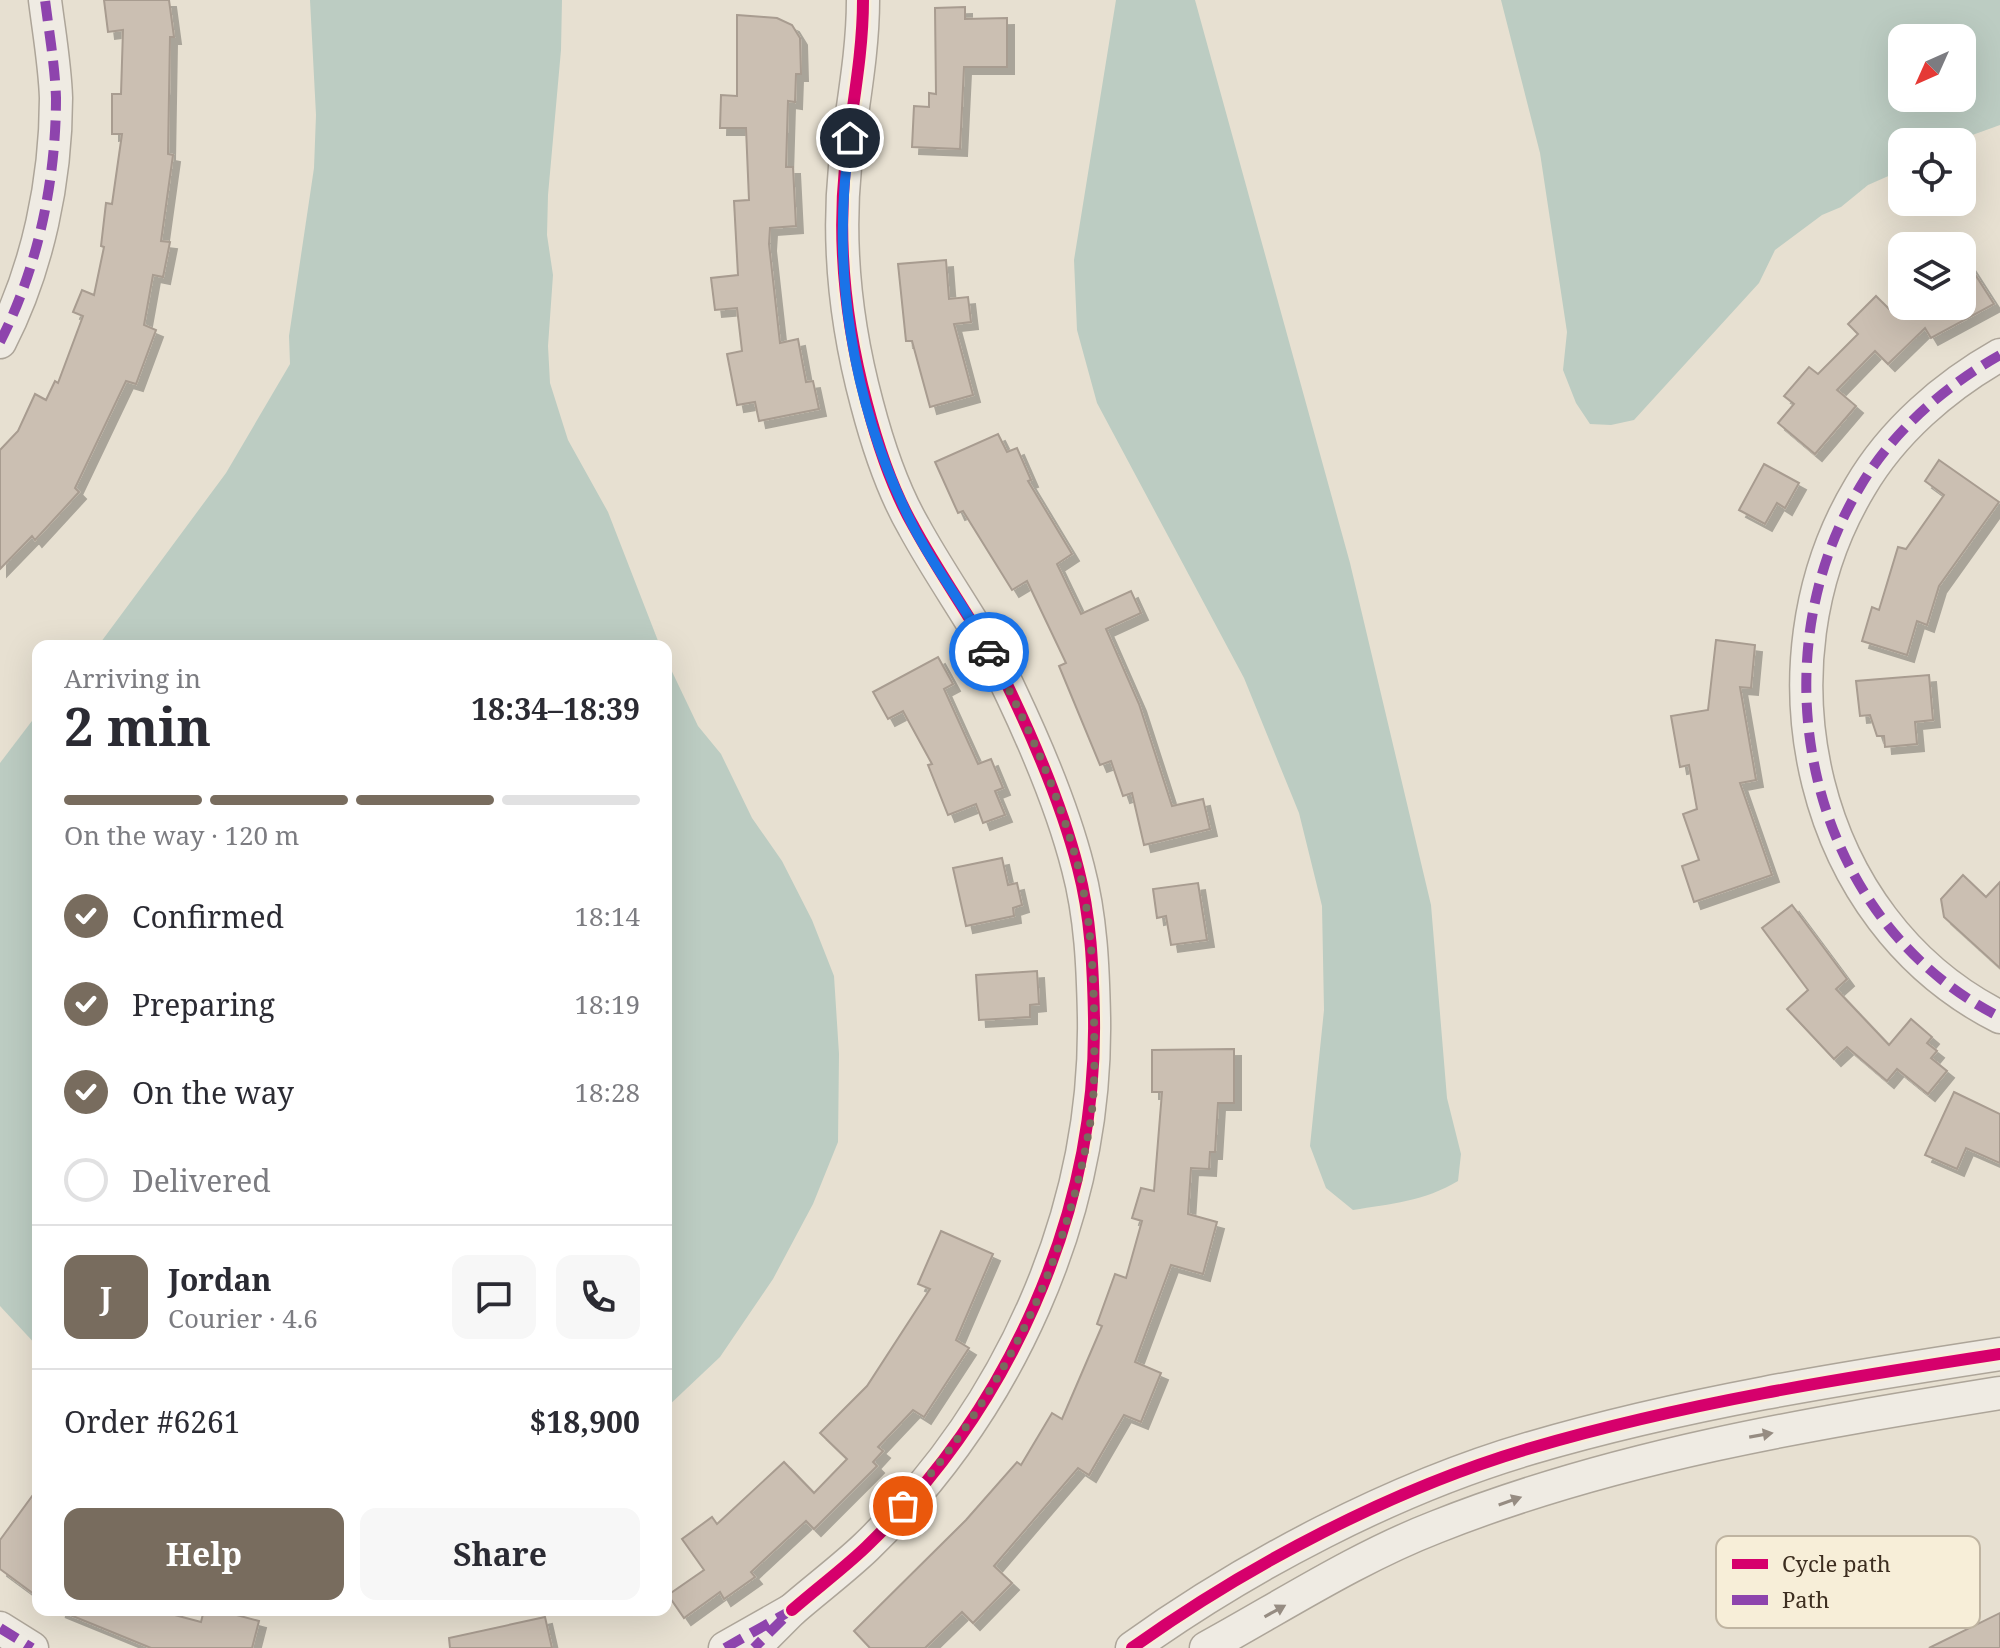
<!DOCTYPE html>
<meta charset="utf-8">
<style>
body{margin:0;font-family:"Noto Serif",serif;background:#f7f7f7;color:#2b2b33;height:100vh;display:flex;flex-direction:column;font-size:30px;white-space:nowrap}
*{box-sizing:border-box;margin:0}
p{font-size:26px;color:#7c7c81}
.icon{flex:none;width:44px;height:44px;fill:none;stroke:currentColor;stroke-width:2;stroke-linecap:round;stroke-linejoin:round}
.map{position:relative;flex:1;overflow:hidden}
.panel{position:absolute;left:32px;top:640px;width:640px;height:976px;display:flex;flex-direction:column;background:#fff;border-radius:16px;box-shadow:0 8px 32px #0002}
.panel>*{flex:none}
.needle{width:52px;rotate:225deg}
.fabs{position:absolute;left:1888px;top:24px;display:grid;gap:16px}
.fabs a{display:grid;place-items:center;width:88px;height:88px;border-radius:16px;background:#fff;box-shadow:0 8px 32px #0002;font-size:40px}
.pin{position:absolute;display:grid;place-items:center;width:68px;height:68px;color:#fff;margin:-34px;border:4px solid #fff;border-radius:50%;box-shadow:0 2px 8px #0007}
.courier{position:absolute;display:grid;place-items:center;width:80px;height:80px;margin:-40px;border:6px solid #1a73e8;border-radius:50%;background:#fff;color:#222;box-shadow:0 2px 10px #0007}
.head em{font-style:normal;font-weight:700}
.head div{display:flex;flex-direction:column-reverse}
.head{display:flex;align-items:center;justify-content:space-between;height:136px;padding:0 32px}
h1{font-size:52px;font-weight:700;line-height:60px}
.bar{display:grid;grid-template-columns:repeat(4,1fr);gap:12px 8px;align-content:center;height:96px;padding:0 32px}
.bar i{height:10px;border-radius:6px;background:#e1e1e2}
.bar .on{background:#786c5e}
.bar p{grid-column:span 4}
.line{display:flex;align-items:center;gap:20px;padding:0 32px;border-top:2px solid #e1e1e2}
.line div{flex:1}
.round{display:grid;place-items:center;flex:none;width:84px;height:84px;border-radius:16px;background:#f7f7f7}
ol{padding:0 32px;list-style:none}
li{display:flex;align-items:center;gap:24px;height:88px}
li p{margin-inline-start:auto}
li .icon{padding:8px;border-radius:50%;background:#786c5e;color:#fff;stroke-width:4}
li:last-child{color:#7c7c81}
li i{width:44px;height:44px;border:4px solid #e1e1e2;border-radius:50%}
.cta{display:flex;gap:16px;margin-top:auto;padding:16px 32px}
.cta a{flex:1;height:92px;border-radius:16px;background:#786c5e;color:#fff;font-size:32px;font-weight:700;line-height:92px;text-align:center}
.cta a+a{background:#f7f7f7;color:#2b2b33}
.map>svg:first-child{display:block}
.water{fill:#bcccc2;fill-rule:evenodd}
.building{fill:#cbbfb2;stroke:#a89c90;stroke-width:2;filter:url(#shadow)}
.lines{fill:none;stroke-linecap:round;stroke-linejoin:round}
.minor-casing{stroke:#ada599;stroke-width:35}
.minor{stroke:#efebe3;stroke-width:32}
.quiet{stroke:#8e44ad;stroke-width:10;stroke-dasharray:20 10;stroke-linecap:butt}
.cycleway-casing{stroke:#f7eed8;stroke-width:17}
.cycleway{stroke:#d6006c;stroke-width:12}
.oneway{fill:#968c82}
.done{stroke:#786c5e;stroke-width:8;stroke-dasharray:0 14.4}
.route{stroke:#1a73e8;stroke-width:10}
.key{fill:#f7eed8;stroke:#bfb4a1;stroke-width:2}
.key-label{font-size:22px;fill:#3d2e20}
</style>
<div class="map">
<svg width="2000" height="1648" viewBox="0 0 2000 1648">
<defs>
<filter id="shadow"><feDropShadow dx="7" dy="7" stdDeviation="0" flood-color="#0004"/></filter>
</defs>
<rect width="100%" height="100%" fill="#e7e0d1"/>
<g class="water">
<path d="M310,0H562L561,50L548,195L547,235L553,275L548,346L550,383L568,440L608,512L660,646H98L226,473L290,364L289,336L314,168L316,115Z"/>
<path d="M1116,0H1195L1350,563L1431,905L1447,1098L1461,1154L1458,1181C1425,1201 1390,1204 1353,1210L1326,1188L1310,1146L1324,1010L1322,906L1299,813L1244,678L1097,403L1077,330L1074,260Z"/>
<path d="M1501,0H2000V125L1953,142H1902V170L1868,185L1841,207L1822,215L1775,250L1759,283L1634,420L1611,425L1590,424L1576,403L1563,370L1567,332L1540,153ZM1962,38V98H1902V38Z"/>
<path d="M666,659L698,726L721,754L752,818L782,861L812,920L834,976L839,1054L838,1142L813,1204L773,1279L720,1357L666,1408Z"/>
<path d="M38,713V1347L0,1306V763Z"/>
</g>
<g class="building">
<path d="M104,0H169L174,37H170L168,154L173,155L161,241L170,242L163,277L153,275L144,325L156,330L136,384L126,381L75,488L79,492L35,540L32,536L0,569V450L18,431L35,394L46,400L55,381L58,383L83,316L73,312L82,290L94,295L104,247L101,246L106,203L112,204L122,134H112V94H121L123,30L108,32Z"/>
<path d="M965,7V19L1007,18V67H964L960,149L912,147L914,106L929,107V93L936,94L935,8Z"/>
<path d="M737,15L777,18L792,25L800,38L801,74H796L795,102L788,101L786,167H793L796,226L770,228L769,244L780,343L798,339L806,382L813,381L819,409L759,421L755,402L737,405L727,354L742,351L737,308L715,310L711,278L738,275L734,201L749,200L746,128H720L721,95L737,96Z"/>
<path d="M1962,254L1994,304L1931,338L1925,328L1888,364L1875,351L1837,390L1856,406L1815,454L1778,423L1794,404L1784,396L1809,367L1818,374L1858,334L1848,324L1876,296L1897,317L1911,306H1962Z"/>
<path d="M946,260L949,299L968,297L971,322L954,324L973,395L930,407L912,341H906L898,264Z"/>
<path d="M998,434L1007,452L1017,448L1031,480L1028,481L1072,554L1057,564L1081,614L1131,591L1141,613L1106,629L1139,704L1172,806L1203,799L1210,829L1144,845L1132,793L1123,796L1111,761L1100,765L1059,666L1066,663L1027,581L1012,590L963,511L958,513L935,462Z"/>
<path d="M1939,460L1999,502L1939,586L1927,625L1917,621L1907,655L1862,641L1872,607L1879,610L1898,547L1906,549L1944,495L1925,481Z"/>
<path d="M1764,464L1799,483L1785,508L1777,503L1765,524L1739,510Z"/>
<path d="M1716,640L1755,645L1751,688L1740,687L1756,780L1740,783L1772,875L1694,902L1682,866L1699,860L1683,814L1697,809L1689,765L1680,767L1671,716L1708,710Z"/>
<path d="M938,657L953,684L944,689L978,764L991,759L1003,788L995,791L1005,815L983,823L976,804L948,815L928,765L932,764L903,711L888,719L873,692Z"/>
<path d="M1929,675L1933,720L1915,722L1917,744L1885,747L1884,736H1877L1870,715L1860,716L1856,681Z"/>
<path d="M1002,858L1008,885L1017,883L1022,905L1013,908L1014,916L966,926L953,868Z"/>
<path d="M1963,875L1986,897L2000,882V968L1944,917L1941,899Z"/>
<path d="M1198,883L1207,940L1171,945L1166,916L1157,918L1153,889Z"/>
<path d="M1792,905L1847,979L1836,989L1889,1045L1911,1019L1932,1037L1927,1043L1937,1051L1931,1058L1947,1071L1928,1094L1897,1069L1887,1081L1847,1047L1834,1059L1787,1009L1808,990L1762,928Z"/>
<path d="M1037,971L1039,1004L1030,1005V1017L979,1020L976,975Z"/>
<path d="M1234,1049V1103H1218L1215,1152H1210L1209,1169L1191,1168L1188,1214L1217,1222L1203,1274L1171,1265L1135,1362L1161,1373L1141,1422L1124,1415L1089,1475L1078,1468L994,1566L1012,1583L973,1623L962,1612L925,1648H870L854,1631L966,1520L1017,1462L1021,1465L1052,1413L1062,1419L1102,1326L1097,1324L1115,1274L1126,1278L1142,1221L1132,1218L1141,1188L1154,1191L1162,1092H1152V1050Z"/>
<path d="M1954,1092L2000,1114V1163L1966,1148L1957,1169L1925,1155Z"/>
<path d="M941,1231L993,1254L956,1340L969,1348L924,1417L913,1410L878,1447L883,1451L873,1462L877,1466L814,1529L806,1521L751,1572L755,1577L724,1599L720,1592L684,1618L668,1595L704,1570L682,1539L712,1517L717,1524L784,1462L814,1493L847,1459L820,1433L867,1386L930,1289L918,1284Z"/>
<path d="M38,1488V1597L0,1569V1540Z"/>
<path d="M58,1610H156L201,1622L204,1610H218L259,1621L252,1648H151Z"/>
<path d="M2000,1613V1648H1929Z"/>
<path d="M545,1617L552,1648H450L449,1638Z"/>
</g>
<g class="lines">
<defs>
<g id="minor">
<path d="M0,342C38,268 56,180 56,98C55,66 49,32 45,0"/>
<path d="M2000,355C1945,386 1892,432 1860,487C1753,665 1809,921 2000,1017"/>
<path d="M792,1610C816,1589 843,1569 866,1547C1008,1410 1097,1216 1094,1018C1093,968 1091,917 1078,868C1063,809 1038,750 1012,695C985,636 945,584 914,527C892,489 878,446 867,404C846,326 837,248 845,167C851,112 863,56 863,0"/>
<path d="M0,1628L32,1648"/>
<path d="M725,1648L792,1610L754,1648"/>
<path d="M1132,1648C1248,1565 1394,1488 1531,1448C1684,1403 1843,1378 2000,1354"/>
<path d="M1206,1648C1281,1607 1356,1558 1436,1527C1617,1455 1809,1424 2000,1393"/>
</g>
</defs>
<use href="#minor" class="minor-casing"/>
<use href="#minor" class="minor"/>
<g class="quiet">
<path d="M0,342C38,268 56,180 56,98C55,66 49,32 45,0"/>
<path d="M2000,355C1945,386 1892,432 1860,487C1753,665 1809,921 2000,1017"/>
<path d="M0,1628L32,1648"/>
<path d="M725,1648L792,1610L754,1648"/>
</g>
<defs>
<g id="cycleway">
<path d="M792,1610C816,1589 843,1569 866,1547C1008,1410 1097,1216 1094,1018C1093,968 1091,917 1078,868C1063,809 1038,750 1012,695C985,636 945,584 914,527C892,489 878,446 867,404C846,326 837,248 845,167C851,112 863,56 863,0"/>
<path d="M1132,1648C1248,1565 1394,1488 1531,1448C1684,1403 1843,1378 2000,1354"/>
</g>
</defs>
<use href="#cycleway" class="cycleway-casing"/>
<use href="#cycleway" class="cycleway"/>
</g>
<defs><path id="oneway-solid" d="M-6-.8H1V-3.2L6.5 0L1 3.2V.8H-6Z" transform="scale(2)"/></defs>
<g class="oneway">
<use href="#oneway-solid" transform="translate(1761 1435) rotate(-10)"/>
<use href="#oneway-solid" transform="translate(1510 1501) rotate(-19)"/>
<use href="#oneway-solid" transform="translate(1275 1611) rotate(-29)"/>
</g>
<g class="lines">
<path class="done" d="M903,1506C1001,1398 1068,1263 1091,1118C1096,1083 1094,1044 1094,1009C1093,963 1090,915 1079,870C1060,795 1026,720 989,652"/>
<path class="route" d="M850,138C830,269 852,404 911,522C933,567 966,607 989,652"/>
</g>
<rect x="1716" y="1536" width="264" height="92" rx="12" class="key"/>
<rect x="1732" y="1559" width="36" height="10" fill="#d6006c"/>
<rect x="1732" y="1595" width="36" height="10" fill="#8e44ad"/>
<g class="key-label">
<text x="1782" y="1572">Cycle path</text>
<text x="1782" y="1608">Path</text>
</g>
</svg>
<div class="fabs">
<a><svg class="needle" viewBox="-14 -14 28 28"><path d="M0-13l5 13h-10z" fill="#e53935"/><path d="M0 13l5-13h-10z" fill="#7c7c81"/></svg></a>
<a><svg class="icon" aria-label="locate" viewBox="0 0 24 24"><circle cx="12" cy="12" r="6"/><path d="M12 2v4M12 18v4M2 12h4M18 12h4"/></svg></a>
<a><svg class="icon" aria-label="layers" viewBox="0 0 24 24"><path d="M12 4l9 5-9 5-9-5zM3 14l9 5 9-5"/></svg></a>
</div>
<div class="pin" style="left:903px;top:1506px;background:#ea580c"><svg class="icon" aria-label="bag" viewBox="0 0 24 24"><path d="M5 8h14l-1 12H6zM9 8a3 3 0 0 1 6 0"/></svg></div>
<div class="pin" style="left:850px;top:138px;background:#1f2937"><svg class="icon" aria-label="home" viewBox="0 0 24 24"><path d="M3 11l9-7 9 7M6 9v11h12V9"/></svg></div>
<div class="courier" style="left:989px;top:652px"><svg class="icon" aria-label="car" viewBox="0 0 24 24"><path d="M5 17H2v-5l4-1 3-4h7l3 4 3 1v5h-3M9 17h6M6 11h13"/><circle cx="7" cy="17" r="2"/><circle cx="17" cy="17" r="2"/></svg></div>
<section class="panel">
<div class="head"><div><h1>2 min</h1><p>Arriving in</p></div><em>18:34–18:39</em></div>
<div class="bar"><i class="on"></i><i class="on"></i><i class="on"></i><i></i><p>On the way · 120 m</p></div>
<ol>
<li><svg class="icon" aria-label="check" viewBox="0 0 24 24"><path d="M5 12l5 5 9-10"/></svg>Confirmed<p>18:14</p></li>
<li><svg class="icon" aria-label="check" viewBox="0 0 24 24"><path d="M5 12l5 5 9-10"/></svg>Preparing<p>18:19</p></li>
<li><svg class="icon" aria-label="check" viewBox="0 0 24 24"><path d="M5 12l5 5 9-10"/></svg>On the way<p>18:28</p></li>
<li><i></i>Delivered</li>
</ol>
<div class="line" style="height:144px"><b class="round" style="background:#786c5e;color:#fff">J</b><div><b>Jordan</b><p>Courier · 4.6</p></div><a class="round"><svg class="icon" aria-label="chat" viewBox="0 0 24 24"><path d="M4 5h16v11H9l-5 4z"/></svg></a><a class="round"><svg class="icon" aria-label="phone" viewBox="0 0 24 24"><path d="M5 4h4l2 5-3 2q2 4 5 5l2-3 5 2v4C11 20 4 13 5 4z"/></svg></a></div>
<div class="line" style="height:104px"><div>Order #6261</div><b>$18,900</b></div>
<div class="cta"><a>Help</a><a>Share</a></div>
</section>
</div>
